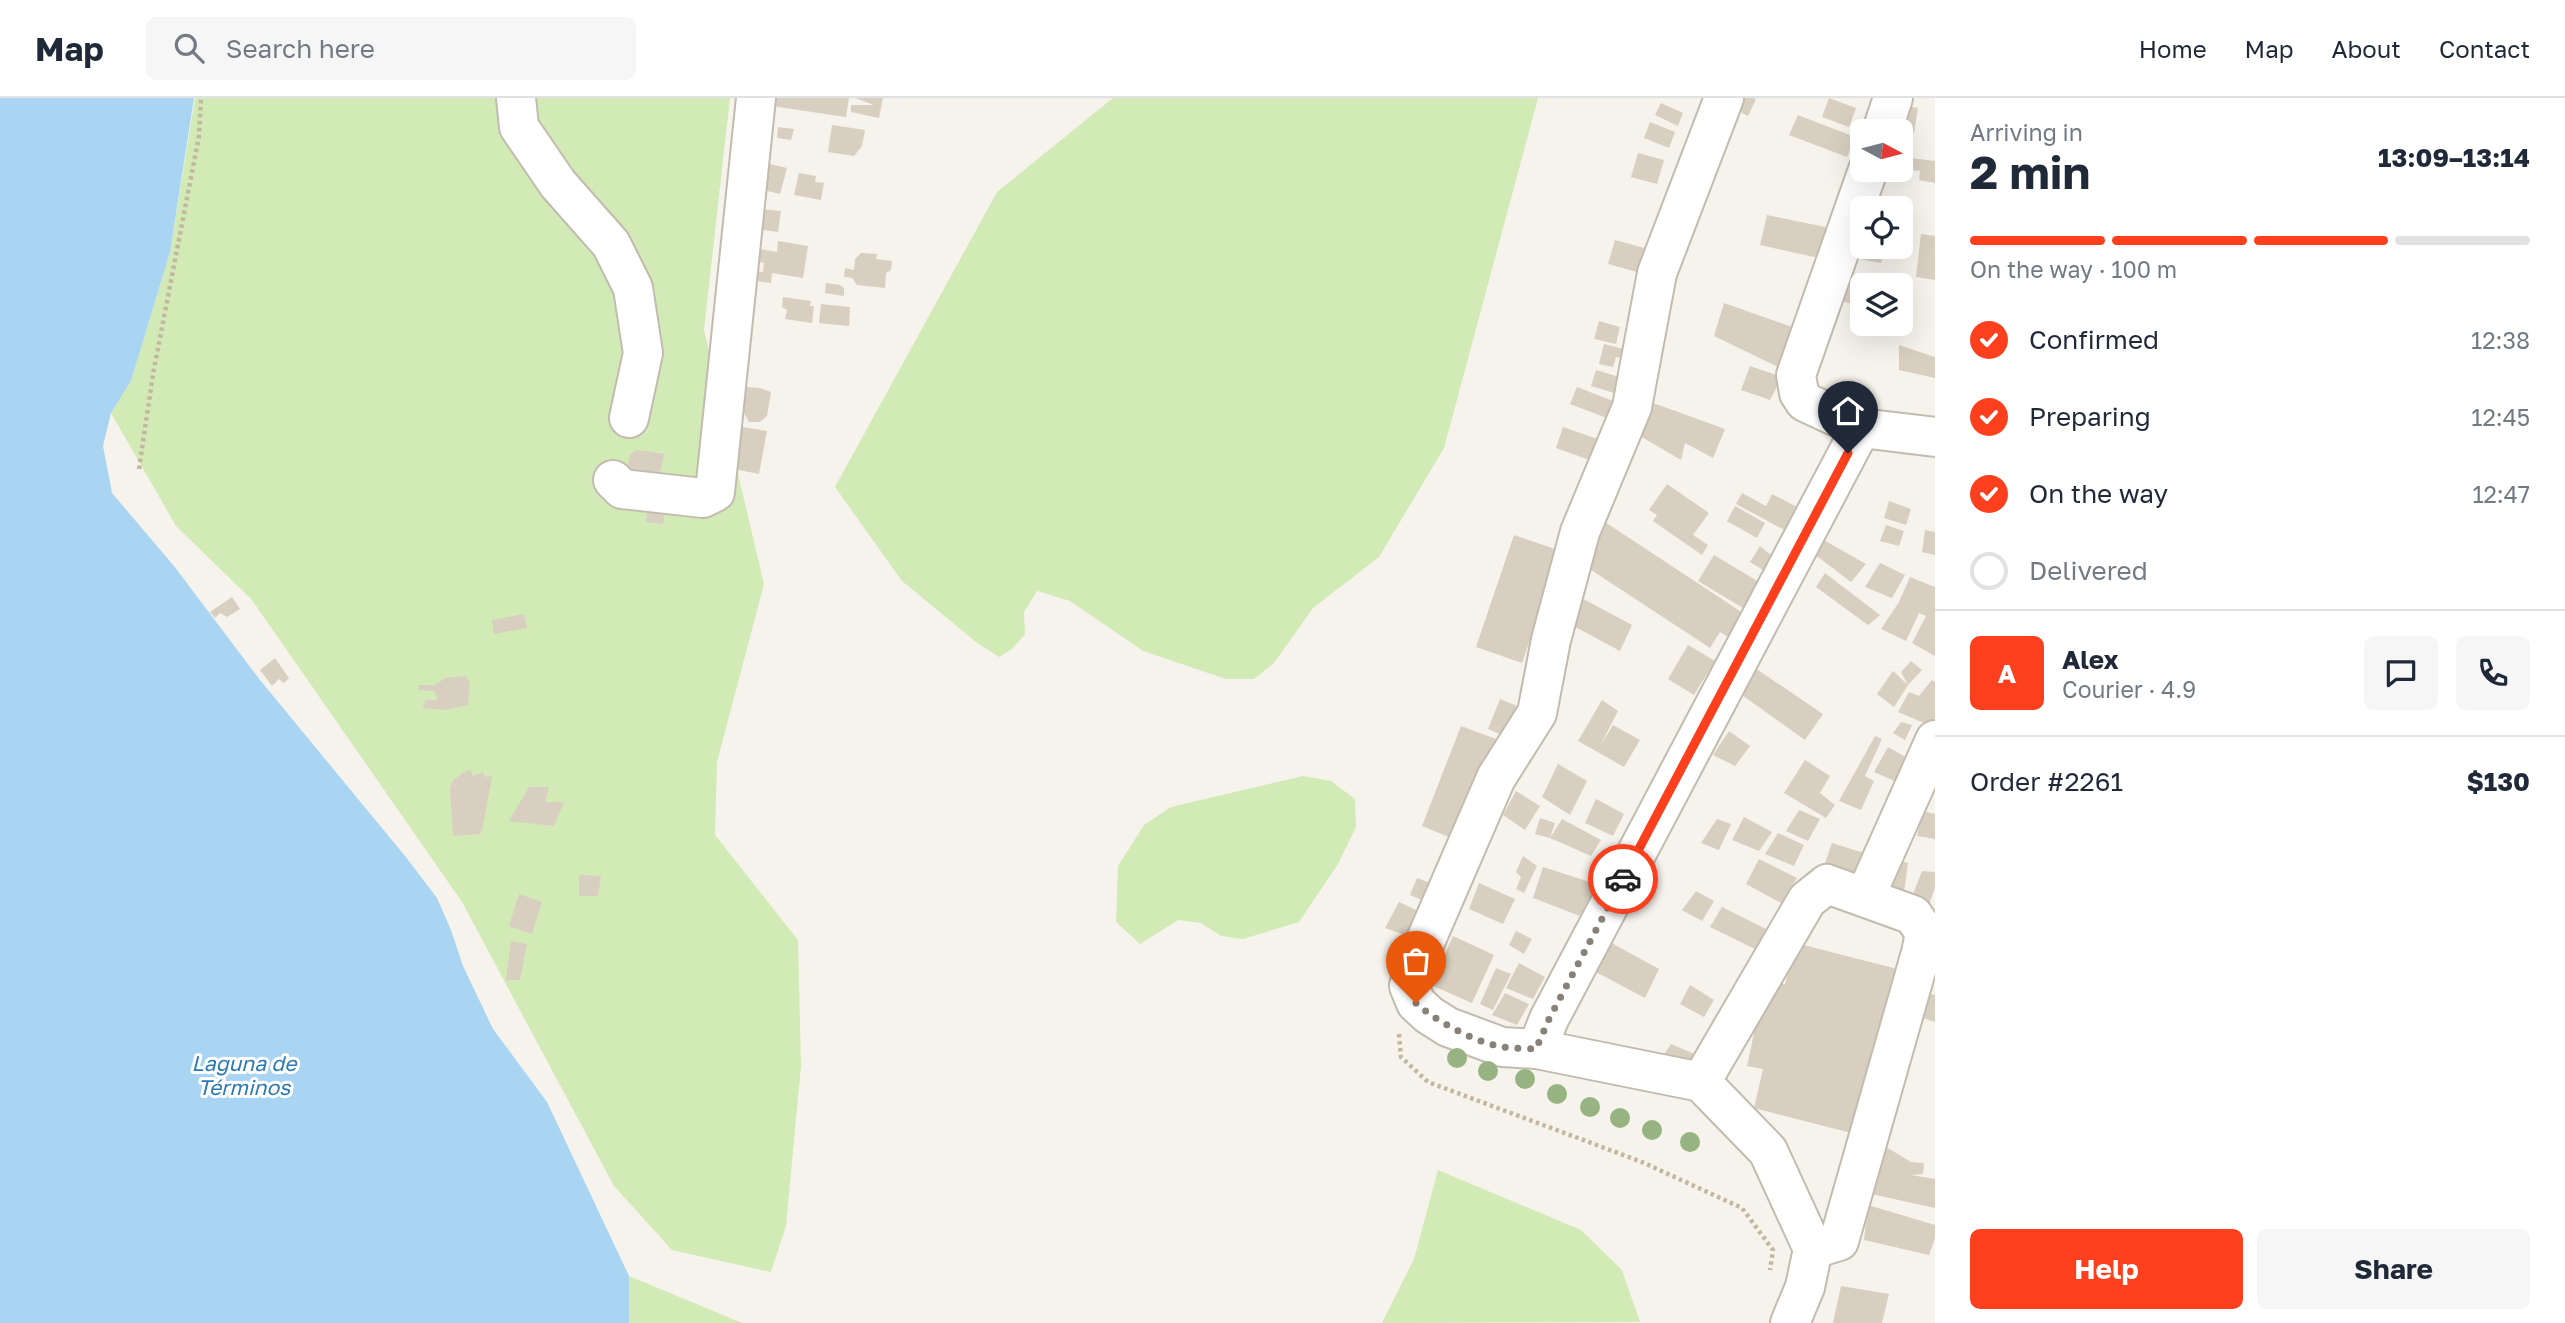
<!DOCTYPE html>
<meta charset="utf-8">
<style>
body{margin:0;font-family:"Golos Text",sans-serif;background:#f6f6f7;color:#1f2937;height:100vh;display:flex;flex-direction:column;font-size:26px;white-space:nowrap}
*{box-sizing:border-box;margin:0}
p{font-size:23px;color:#747a83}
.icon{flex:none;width:38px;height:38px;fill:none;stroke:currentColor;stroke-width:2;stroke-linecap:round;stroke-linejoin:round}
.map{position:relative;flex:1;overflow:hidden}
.sheet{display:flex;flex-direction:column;background:#fff;width:630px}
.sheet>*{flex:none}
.needle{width:46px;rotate:97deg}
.controls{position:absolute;left:1850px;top:21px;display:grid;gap:14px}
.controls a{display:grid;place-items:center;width:63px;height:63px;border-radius:10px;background:#fff;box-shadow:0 7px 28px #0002;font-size:35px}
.pin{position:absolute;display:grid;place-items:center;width:60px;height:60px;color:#fff;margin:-72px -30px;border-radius:50% 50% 50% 0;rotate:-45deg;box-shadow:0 0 7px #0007}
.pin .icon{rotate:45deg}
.courier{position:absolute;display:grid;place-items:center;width:70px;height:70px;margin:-35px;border:5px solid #fc3f1d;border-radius:50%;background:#fff;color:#222;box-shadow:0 2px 9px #0007}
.head em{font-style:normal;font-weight:700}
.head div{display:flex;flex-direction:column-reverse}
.head{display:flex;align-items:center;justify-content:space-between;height:119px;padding:0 35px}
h1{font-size:46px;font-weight:700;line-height:52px}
.bar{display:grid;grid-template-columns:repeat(4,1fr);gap:10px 7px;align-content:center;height:84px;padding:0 35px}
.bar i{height:9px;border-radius:5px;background:#e0e1e3}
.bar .current{background:#fc3f1d}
.bar p{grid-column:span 4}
.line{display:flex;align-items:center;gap:18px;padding:0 35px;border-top:2px solid #e0e1e3}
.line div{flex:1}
.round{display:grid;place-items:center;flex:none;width:74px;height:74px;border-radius:10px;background:#f6f6f7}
ol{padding:0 35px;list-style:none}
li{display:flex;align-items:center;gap:21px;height:77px}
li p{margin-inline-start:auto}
li .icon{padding:7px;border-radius:50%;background:#fc3f1d;color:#fff;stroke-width:4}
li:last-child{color:#747a83}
li i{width:38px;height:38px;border:4px solid #e0e1e3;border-radius:50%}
.button{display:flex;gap:14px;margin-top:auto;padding:14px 35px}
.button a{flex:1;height:80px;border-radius:10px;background:#fc3f1d;color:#fff;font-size:28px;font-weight:700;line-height:80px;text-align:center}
.button a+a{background:#f6f6f7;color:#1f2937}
header{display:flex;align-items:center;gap:42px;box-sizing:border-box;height:98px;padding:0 35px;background:#fff;border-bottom:2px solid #e0e1e3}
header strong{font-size:33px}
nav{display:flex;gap:38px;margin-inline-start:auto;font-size:24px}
.search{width:490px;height:63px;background:#f6f6f7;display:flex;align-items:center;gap:18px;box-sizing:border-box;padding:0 24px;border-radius:10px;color:#747a83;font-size:26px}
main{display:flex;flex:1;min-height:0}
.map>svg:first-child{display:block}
.green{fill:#d2eab5}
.water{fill:#a9d4f2}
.building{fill:#d8cfc1}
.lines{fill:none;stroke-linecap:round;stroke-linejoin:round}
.minor-casing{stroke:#c2bbae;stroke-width:42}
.path{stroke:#c4b79f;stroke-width:4.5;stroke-dasharray:3.5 3.5;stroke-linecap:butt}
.minor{stroke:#fff;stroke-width:38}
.tree{fill:#97b381}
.done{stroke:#878178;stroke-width:7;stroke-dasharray:0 12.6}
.route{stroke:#fc3f1d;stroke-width:9}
.labels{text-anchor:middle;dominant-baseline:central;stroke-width:6;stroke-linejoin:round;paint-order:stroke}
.water-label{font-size:21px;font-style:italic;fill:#2e7ab2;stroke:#fff}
</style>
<header>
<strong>Map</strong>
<div class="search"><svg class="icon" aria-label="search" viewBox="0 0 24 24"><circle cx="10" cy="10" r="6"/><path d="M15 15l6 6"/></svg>Search here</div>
<nav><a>Home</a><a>Map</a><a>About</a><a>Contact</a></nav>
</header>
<main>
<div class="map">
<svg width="1935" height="1225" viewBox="0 0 1935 1225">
<rect width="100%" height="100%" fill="#f6f3ec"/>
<g class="green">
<path d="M195,0H730L704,232L764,486L717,664L715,737L798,842L801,968L786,1128L771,1174L672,1152L614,1088L462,804L252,502L176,428L111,315L131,283L170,154Z"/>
<path d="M1113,0H1538L1444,350L1379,459L1313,510L1274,565L1254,581H1226L1143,553L1070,503L1037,493L1024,514L1025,536L1012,551L999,559L976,544L902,483L835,389L997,94Z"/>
<path d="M1303,678L1331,683L1355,701L1356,729L1338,766L1299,824L1243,841L1221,838L1201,825L1178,822L1140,846L1116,824L1118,768L1144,727L1171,709Z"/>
<path d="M1438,1072L1581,1132L1622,1172L1640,1224L1382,1225L1414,1161Z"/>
<path d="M629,1178L735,1222L743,1225H629Z"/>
</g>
<path class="water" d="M0,0H194L170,154L131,283L111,315L103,348L112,395L174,468L260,582L405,758L437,800L451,832L463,868L493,931L547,1004L629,1178V1225H0Z"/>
<g class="building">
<path d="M772,0H849L846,19L771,8Z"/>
<path d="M855,0H883L879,20L851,14V7H874Z"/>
<path d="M1730,0H1753L1756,1L1748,18L1728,8Z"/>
<path d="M1829,0L1856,10L1849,29L1822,19Z"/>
<path d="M1661,5L1683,15L1678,28L1655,17Z"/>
<path d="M1900,7L1918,10L1914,35L1896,32Z"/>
<path d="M1798,17L1855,39L1847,59L1789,37Z"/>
<path d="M1650,24L1675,34L1669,50L1644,40Z"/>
<path d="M832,27L865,32L862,48L854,58L828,54Z"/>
<path d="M778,29L794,31L791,42L777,40Z"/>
<path d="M1638,55L1664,62L1657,86L1631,79Z"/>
<path d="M1911,60L1935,63V85L1919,82L1920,73L1910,72Z"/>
<path d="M765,65L787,70L780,96L763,92Z"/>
<path d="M799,75L816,78L815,84L824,85L821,102L794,97Z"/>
<path d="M759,111L781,113L778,134L757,131Z"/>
<path d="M1767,117L1830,130L1824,156L1814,159L1760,147Z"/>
<path d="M1921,136L1935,138V182L1916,179Z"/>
<path d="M1862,139V149H1884L1881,165L1843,158Z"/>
<path d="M1615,142L1644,150L1637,174L1608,166Z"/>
<path d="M778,143L808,148L803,180L772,175L771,185L749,182L750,172L763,174L764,165L753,163L755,150L777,154Z"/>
<path d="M861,155L877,156L876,161L892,163L891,172L886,175L885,190L857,187L852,180L844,179L845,170L854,172L855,161Z"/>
<path d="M1837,176L1875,184V187H1862V208L1831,201Z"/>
<path d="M826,185L840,187L844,190V198L825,195Z"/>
<path d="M783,199L811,203L810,208H814L812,225L785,221L787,212L782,209Z"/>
<path d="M1724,205L1795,230L1782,271L1714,238Z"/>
<path d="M821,206L850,209L849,228L819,225Z"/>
<path d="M1599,223L1620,229L1616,246L1594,241Z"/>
<path d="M1604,246L1631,253L1629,262L1616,259L1613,269L1599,266Z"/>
<path d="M1899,247L1935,259V280L1899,272Z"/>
<path d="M1750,268L1782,279L1770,302L1741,292Z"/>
<path d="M1596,272L1626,281L1621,297L1591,288Z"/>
<path d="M729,288L760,290L771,294L767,318L760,324H749L743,313L726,309Z"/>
<path d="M1577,289L1618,305L1612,322L1570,306Z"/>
<path d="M1645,302L1725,331L1713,360L1685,345L1681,362L1640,338Z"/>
<path d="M737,328L767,333L759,376L729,370Z"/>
<path d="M1563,329L1606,344L1598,365L1556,350Z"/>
<path d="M637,352L664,356L659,381L625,382L630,356Z"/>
<path d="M1667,386L1709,415L1693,437L1708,447L1702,457L1653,423L1657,417L1649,412Z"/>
<path d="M1742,395L1766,408L1772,396L1803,412L1790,435L1736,406Z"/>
<path d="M1889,403L1911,411L1906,427L1884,420Z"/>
<path d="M648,407L665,409L663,426L646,424Z"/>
<path d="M1735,408L1765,425L1757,440L1727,423Z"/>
<path d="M1605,424L1746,517L1731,541L1720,534L1710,550L1579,464Z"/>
<path d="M1886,427L1904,433L1899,448L1880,443Z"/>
<path d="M1925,432L1935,434V457L1922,454Z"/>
<path d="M1514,437L1561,453L1522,565L1476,549Z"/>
<path d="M1820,440L1866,466L1851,484L1814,456Z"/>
<path d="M1760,448L1776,461L1768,475L1750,464Z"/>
<path d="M1714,457L1759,484L1743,510L1698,483Z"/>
<path d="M1880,465L1905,477L1892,500L1865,489Z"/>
<path d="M1825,475L1880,517L1868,527L1816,489Z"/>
<path d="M1910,479L1935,489V558L1912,545L1926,518L1919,515L1906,543L1881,531L1899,504Z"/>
<path d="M1576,497L1632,527L1620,553L1566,524Z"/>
<path d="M232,499L240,511L227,519L220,515L215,520L210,514Z"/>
<path d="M524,516L527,530L494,536L492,522Z"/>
<path d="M1688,547L1715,563L1694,597L1668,581Z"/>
<path d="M275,560L289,580L284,585L279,581L272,588L260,572Z"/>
<path d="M1911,563L1922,572L1908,587L1894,609L1877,596L1893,573L1908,587L1901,574Z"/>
<path d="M1755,570L1823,616L1805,642L1735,592Z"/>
<path d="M466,578L470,585L468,607L446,612L422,610L426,602H437L435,593L418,592L419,587H435L445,580Z"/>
<path d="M1932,582L1935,584V620L1931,628L1898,614L1909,594L1919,598Z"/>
<path d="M1500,601L1522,610L1509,640L1488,631Z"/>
<path d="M1602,602L1618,613L1600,648L1613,627L1640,642L1624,669L1578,643Z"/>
<path d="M1901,624L1912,627L1905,642L1893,635Z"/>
<path d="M1461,628L1496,641L1456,742L1422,728Z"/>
<path d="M1729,633L1750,648L1735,668L1713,657Z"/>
<path d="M1875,638L1882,641L1865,678L1874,683L1861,712L1839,703Z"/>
<path d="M1888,649L1911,662L1901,686L1874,674Z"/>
<path d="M1805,662L1830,678L1820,695L1835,707L1826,720L1784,695Z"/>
<path d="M1558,666L1587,683L1570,717L1542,699Z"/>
<path d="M470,671L473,678L483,674L485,679L492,678L482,733L480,736L453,738L450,690L454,681Z"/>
<path d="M529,689H549L545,704H564L554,728L509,723Z"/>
<path d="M1516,693L1540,708L1525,732L1503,717Z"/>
<path d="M1596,701L1624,716L1613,738L1585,725Z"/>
<path d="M1799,712L1820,721L1808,743L1786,733Z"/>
<path d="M1923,713L1935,716V741L1917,738Z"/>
<path d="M1744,719L1772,734L1759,753L1732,742Z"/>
<path d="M1540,720L1555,725L1550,740L1535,736Z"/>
<path d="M1562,721L1601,742L1591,758L1550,740Z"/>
<path d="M1717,721L1731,726L1719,752L1701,745Z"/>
<path d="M1778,735L1804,747L1794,768L1765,756Z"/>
<path d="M1832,745L1867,756L1857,776L1825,765Z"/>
<path d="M1523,758L1537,768L1524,795L1516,791L1521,779L1516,774Z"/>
<path d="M1891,760L1908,765L1904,794L1880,787Z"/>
<path d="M1759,761L1797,780L1781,805L1746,786Z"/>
<path d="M1543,769L1596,786L1580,818L1533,800Z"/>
<path d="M1922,773L1935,774V790L1929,806L1911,801Z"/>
<path d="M579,777L601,778L598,798H579Z"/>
<path d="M1417,780L1443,790L1436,808L1410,797Z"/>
<path d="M1479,785L1515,801L1503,826L1469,811Z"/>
<path d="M1696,793L1714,803L1702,823L1682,812Z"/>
<path d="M519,796L542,804L532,836L509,828Z"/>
<path d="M1399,804L1429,818L1419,842L1385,830Z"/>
<path d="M1722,809L1766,831L1757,852L1710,829Z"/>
<path d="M1516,833L1532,841L1524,856L1509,847Z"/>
<path d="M1453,838L1494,857L1472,905L1431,887Z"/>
<path d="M1606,842L1659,871L1645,900L1592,872Z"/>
<path d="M511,843L527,846L520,882H506Z"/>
<path d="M1796,845L1901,872L1859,1037L1754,1010L1763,971L1747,968L1765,884L1785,886Z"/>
<path d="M1519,865L1545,879L1533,901L1506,890Z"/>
<path d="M1496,870L1511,876L1493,912L1480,906Z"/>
<path d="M1690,887L1714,902L1704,919L1680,906Z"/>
<path d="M1924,894L1935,897V924L1917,918Z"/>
<path d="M1505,895L1529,906L1517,927L1492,917Z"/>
<path d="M1671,946L1697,957L1685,974L1659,964Z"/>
<path d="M1883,1047L1911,1064L1924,1065L1923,1076L1911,1077L1935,1081V1110L1871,1096Z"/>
<path d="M1868,1107L1935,1127V1140L1929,1157L1864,1142Z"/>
<path d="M1841,1188L1889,1196L1882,1225H1833Z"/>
</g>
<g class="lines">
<defs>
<g id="minor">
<path d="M516,0L519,29L558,86L611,146L633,190L643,255L629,320"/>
<path d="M1882,33L1893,0"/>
<path d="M1868,72L1796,277L1799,295L1805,304L1861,330L1935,339"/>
<path d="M613,382L622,391L703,400L715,394L756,0"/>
<path d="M1865,799L1935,642"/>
<path d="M1537,951L1549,921L1861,330"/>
<path d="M1701,984L1537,951L1502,949L1448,929L1429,917L1416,905L1409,888L1422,851L1496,680L1537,615L1551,542L1580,434L1632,309L1657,175L1724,0"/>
<path d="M1701,984L1807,802L1827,786L1913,817L1925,835L1921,855L1839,1143L1813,1151"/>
<path d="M1701,984L1768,1053L1813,1151L1805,1189L1790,1225"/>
</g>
</defs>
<use href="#minor" class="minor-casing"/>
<g class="path">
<path d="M139,371L153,276L199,38L201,0"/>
<path d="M1399,936L1401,959L1428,984L1642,1064L1742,1110L1773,1152L1770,1172"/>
</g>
<use href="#minor" class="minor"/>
</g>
<g class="tree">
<circle cx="1457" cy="960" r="10"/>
<circle cx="1488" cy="973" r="10"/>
<circle cx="1525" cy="981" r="10"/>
<circle cx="1557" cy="996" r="10"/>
<circle cx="1590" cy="1009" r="10"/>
<circle cx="1620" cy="1020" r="10"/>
<circle cx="1652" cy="1032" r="10"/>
<circle cx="1690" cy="1044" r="10"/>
</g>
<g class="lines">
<path class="done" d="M1416,905C1435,923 1477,945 1503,949C1514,951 1526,950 1536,951L1549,921L1623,781"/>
<path class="route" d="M1623,781L1848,355"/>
</g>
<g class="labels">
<g class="water-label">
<text x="244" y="965">Laguna de<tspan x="244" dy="24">Términos</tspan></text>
</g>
</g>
</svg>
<div class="controls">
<a><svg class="needle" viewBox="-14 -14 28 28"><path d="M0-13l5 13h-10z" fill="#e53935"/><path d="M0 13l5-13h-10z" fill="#747a83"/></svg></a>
<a><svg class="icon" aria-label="locate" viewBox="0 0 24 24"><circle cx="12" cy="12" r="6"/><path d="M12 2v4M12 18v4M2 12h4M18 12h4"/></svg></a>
<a><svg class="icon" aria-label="layers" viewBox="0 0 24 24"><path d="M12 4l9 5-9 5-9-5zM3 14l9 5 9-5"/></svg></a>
</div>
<div class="pin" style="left:1416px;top:905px;background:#ea580c"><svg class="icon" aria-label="bag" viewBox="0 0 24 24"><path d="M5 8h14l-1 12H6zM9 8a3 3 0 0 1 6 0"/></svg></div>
<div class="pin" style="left:1848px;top:355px;background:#1f2937"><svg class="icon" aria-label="home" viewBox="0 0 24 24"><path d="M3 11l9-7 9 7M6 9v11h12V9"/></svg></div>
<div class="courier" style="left:1623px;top:781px"><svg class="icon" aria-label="car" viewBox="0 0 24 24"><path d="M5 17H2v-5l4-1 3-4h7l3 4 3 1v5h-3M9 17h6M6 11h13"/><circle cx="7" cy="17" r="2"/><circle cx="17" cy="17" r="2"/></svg></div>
</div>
<section class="sheet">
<div class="head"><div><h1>2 min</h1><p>Arriving in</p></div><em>13:09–13:14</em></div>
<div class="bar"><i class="current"></i><i class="current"></i><i class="current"></i><i></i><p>On the way · 100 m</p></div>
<ol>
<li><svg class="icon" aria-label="check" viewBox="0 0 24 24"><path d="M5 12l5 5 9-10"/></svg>Confirmed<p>12:38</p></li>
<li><svg class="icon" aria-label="check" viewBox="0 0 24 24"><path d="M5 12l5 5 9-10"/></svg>Preparing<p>12:45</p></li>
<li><svg class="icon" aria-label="check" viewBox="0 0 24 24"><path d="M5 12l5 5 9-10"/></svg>On the way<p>12:47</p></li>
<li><i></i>Delivered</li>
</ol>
<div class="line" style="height:126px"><b class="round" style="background:#fc3f1d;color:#fff">A</b><div><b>Alex</b><p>Courier · 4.9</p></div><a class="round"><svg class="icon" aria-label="chat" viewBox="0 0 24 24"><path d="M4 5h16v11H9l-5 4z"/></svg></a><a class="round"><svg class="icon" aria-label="phone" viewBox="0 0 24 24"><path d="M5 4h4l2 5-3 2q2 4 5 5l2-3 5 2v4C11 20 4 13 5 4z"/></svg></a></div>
<div class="line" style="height:91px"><div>Order #2261</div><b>$130</b></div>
<div class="button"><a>Help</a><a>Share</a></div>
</section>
</main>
